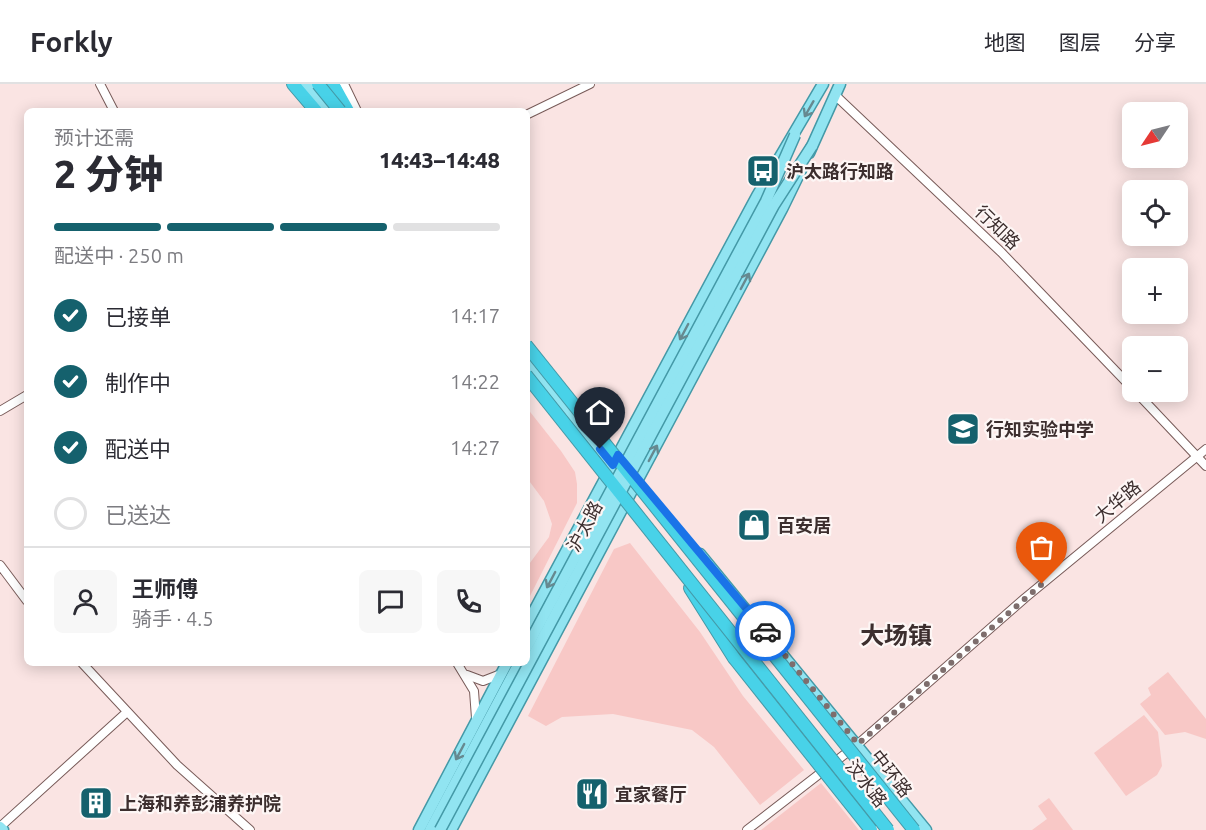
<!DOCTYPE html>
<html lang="zh">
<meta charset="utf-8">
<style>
body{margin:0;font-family:Ubuntu,"Noto Sans SC",sans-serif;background:#f7f7f7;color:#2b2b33;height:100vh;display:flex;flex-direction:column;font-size:22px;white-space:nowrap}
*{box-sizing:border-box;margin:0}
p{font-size:20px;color:#7c7c81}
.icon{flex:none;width:33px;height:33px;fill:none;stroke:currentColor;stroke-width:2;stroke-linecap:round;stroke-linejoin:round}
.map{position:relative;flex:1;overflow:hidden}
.side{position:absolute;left:24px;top:24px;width:506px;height:558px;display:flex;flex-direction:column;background:#fff;border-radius:9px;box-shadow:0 3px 15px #0003}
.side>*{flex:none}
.needle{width:39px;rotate:235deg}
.tools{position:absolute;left:1122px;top:18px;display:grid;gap:12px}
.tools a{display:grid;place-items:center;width:66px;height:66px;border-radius:9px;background:#fff;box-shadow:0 3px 15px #0003;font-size:30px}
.pin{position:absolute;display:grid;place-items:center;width:51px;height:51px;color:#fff;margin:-62px -26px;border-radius:50% 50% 50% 0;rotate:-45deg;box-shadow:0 0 6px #0007}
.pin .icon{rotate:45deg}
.courier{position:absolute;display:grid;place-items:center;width:60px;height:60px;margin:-30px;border:4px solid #1a73e8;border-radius:50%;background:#fff;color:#222;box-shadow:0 2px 8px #0007}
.head em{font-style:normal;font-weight:800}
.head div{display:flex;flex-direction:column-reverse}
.head{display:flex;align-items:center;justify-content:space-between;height:102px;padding:0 30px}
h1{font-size:39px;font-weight:800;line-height:45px}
.bar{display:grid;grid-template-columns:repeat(4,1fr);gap:9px 6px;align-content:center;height:72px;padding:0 30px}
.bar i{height:8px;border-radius:4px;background:#e1e1e2}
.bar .selected{background:#15616d}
.bar p{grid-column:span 4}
.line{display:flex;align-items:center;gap:15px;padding:0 30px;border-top:2px solid #e1e1e2}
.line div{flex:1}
.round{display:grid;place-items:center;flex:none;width:63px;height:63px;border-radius:9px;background:#f7f7f7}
ol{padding:0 30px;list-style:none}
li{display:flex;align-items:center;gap:18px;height:66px}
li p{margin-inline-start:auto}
li .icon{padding:6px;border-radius:50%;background:#15616d;color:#fff;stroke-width:4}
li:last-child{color:#7c7c81}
li i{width:33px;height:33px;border:3px solid #e1e1e2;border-radius:50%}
header{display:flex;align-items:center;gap:36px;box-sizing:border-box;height:84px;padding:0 30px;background:#fff;border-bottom:2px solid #e1e1e2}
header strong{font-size:28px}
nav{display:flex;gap:33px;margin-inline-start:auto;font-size:21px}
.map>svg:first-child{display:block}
.green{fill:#f8c8c6}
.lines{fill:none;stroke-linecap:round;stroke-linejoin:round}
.minor-casing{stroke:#785b59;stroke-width:10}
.major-casing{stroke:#4499a7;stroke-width:13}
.highway-casing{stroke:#4499a7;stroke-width:14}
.minor{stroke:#fff;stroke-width:8}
.major{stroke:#91e4f1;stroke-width:10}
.highway{stroke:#48d2e8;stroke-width:12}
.major-bridge-casing{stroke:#4499a7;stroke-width:13;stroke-linecap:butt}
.highway-bridge-casing{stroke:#4499a7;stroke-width:14;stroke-linecap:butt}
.major-bridge{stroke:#91e4f1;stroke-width:10}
.highway-bridge{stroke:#48d2e8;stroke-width:12}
.oneway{stroke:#668990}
.done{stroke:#7e6e6d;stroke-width:6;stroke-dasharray:0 10.8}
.route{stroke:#1a73e8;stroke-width:8}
.labels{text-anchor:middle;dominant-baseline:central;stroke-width:4.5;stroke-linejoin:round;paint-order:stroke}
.poi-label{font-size:18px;font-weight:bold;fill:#3c2e2e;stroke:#fdf6f5;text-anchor:start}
.street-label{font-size:18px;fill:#3c2e2e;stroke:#fdf6f5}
.district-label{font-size:24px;font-weight:bold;fill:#3c2e2e;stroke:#fdf6f5}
</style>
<header>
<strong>Forkly</strong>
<nav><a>地图</a><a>图层</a><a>分享</a></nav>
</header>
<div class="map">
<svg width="1206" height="746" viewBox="0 0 1206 746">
<rect width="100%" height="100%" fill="#fae4e3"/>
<g class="green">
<path d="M527,324L561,367L575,388L577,400V419L528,516L527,483L549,453L552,440L544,417L527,394Z"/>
<path d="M630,459L700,548L743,612L804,686L760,721L714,663L692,646L613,630L562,633L546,642L528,632L614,465Z"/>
<path d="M1168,588L1206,635V655L1185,648L1165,651L1140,620L1151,611L1148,604Z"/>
<path d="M1144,631L1158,648L1162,682L1157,691L1126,712L1094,669Z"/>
<path d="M821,699L859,746H761Z"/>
<path d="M1049,714L1073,746H1032L1047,735L1038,722Z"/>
</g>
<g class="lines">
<defs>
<g id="minor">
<path d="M100,0L114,27"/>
<path d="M344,0L357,27"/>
<path d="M835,11L1001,168L1132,304"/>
<path d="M526,31L590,0"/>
<path d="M1136,308L1206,382"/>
<path d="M0,327L27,311"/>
<path d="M0,481L27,517"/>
<path d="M82,579L177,681L250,746"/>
<path d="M457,579L474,607L476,634"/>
<path d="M467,591L483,597L501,590"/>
<path d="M0,743L127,628"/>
<path d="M747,746L858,660L1025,514L1206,365"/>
</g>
<g id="major">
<path d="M306,0L328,27"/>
<path d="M809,69L840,0"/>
<path d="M526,273L613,381"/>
<path d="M526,283L538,297"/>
<path d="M700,470L926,746"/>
<path d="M526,542L757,112L823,0"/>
<path d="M0,743L3,746"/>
<path d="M419,746L507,579"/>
<path d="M430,746L519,579"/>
<path d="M451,746L782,125L801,86"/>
</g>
<g id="highway">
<path d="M293,0L316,27"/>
<path d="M333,0L348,27"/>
<path d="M690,504L734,574"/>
</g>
</defs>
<use href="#minor" class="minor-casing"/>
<use href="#major" class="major-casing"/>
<use href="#highway" class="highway-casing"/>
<use href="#minor" class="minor"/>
<use href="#major" class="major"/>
<use href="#highway" class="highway"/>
<defs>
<g id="major-bridge">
<path d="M526,565L766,117L795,51"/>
<path d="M440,746L774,121L812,62"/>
</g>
<g id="highway-bridge">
<path d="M318,0L340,27"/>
<path d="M526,261L914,746"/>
<path d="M526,291L888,746"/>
<path d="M734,574L871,746"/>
</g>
</defs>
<use href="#major-bridge" class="major-bridge-casing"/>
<use href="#highway-bridge" class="highway-bridge-casing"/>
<use href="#major-bridge" class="major-bridge"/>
<use href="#highway-bridge" class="highway-bridge"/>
</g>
<defs><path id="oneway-shaft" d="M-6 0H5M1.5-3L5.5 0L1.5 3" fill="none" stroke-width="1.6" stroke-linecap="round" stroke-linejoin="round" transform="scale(1.5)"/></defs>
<g class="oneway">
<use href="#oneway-shaft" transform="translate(809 25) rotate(120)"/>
<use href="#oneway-shaft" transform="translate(745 197) rotate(-62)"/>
<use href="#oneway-shaft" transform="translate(684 248) rotate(118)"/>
<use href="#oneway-shaft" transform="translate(653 369) rotate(-62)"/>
<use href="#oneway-shaft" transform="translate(551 496) rotate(118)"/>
<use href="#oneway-shaft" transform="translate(460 668) rotate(118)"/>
</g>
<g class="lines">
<path class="done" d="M765,547L858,660L1042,500"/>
<path class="route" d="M600,365L613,381L618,371L765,547"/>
</g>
<defs>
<symbol id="bus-square" viewBox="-11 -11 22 22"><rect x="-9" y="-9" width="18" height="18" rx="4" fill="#15616d" stroke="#fdf6f5"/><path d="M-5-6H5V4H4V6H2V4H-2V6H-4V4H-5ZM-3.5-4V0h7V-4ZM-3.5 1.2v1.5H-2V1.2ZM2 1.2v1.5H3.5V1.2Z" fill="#fff"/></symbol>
<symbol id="school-square" viewBox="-11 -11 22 22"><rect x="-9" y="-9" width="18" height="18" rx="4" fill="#15616d" stroke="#fdf6f5"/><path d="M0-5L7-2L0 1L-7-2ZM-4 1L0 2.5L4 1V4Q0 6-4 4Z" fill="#fff"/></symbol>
<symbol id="shop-square" viewBox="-11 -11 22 22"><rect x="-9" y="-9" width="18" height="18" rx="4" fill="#15616d" stroke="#fdf6f5"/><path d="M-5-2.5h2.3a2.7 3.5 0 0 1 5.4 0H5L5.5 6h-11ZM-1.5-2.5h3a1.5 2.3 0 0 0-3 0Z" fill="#fff"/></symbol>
<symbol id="restaurant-square" viewBox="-11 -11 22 22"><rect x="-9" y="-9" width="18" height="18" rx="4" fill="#15616d" stroke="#fdf6f5"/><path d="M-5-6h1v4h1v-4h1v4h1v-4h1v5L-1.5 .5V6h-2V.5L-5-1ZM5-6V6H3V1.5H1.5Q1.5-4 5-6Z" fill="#fff"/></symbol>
<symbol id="building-square" viewBox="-11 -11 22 22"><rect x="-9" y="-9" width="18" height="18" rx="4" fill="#15616d" stroke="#fdf6f5"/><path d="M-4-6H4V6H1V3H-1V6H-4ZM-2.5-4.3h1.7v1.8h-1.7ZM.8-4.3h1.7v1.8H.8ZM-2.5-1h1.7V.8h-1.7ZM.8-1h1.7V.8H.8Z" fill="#fff"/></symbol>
</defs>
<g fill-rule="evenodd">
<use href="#bus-square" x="744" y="68" width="38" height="38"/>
<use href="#school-square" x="944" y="326" width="38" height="38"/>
<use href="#shop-square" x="735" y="422" width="38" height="38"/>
<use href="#restaurant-square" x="573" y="691" width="38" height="38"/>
<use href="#building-square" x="77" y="700" width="38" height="38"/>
</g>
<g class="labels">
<g class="poi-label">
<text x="786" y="87">沪太路行知路</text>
<text x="986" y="345">行知实验中学</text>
<text x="777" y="441">百安居</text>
<text x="615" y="710">宜家餐厅</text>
<text x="119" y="719">上海和养彭浦养护院</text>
</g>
<g class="street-label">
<text transform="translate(998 143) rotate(44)">行知路</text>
<text transform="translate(1117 417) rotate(-40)">大华路</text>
<text transform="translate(584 442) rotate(-62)">沪太路</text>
<text transform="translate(892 689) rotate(52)">中环路</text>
<text transform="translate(867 699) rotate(52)">汶水路</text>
</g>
<g class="district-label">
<text x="896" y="551">大场镇</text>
</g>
</g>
</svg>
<div class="tools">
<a><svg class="needle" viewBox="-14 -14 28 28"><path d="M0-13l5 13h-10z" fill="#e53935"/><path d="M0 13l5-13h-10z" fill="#7c7c81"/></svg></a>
<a><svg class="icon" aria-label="locate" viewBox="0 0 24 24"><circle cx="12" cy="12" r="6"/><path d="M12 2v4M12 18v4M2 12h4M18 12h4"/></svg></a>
<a>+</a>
<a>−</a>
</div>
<div class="pin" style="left:1042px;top:500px;background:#ea580c"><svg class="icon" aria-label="bag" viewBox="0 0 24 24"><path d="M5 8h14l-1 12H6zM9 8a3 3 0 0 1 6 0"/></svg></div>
<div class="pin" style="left:600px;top:365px;background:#1f2937"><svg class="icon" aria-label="home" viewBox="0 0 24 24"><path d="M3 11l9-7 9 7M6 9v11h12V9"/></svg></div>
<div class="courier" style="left:765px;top:547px"><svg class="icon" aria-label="car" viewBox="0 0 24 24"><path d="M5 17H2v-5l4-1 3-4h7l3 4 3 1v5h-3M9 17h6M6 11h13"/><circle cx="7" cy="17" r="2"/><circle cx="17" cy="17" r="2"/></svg></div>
<section class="side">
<div class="head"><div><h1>2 分钟</h1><p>预计还需</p></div><em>14:43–14:48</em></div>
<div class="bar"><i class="selected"></i><i class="selected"></i><i class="selected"></i><i></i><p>配送中 · 250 m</p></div>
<ol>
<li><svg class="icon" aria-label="check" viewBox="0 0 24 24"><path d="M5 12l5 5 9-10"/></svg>已接单<p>14:17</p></li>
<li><svg class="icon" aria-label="check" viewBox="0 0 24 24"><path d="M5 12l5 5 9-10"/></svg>制作中<p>14:22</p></li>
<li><svg class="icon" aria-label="check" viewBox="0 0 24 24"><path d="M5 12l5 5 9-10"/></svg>配送中<p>14:27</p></li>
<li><i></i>已送达</li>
</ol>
<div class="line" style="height:108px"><a class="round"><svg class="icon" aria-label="person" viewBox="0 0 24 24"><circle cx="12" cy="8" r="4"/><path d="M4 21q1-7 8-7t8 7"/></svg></a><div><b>王师傅</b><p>骑手 · 4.5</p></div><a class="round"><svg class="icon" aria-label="chat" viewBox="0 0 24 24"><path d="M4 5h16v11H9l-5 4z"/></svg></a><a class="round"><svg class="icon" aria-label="phone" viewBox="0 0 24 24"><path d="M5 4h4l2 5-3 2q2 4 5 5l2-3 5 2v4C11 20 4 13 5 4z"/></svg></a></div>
</section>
</div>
